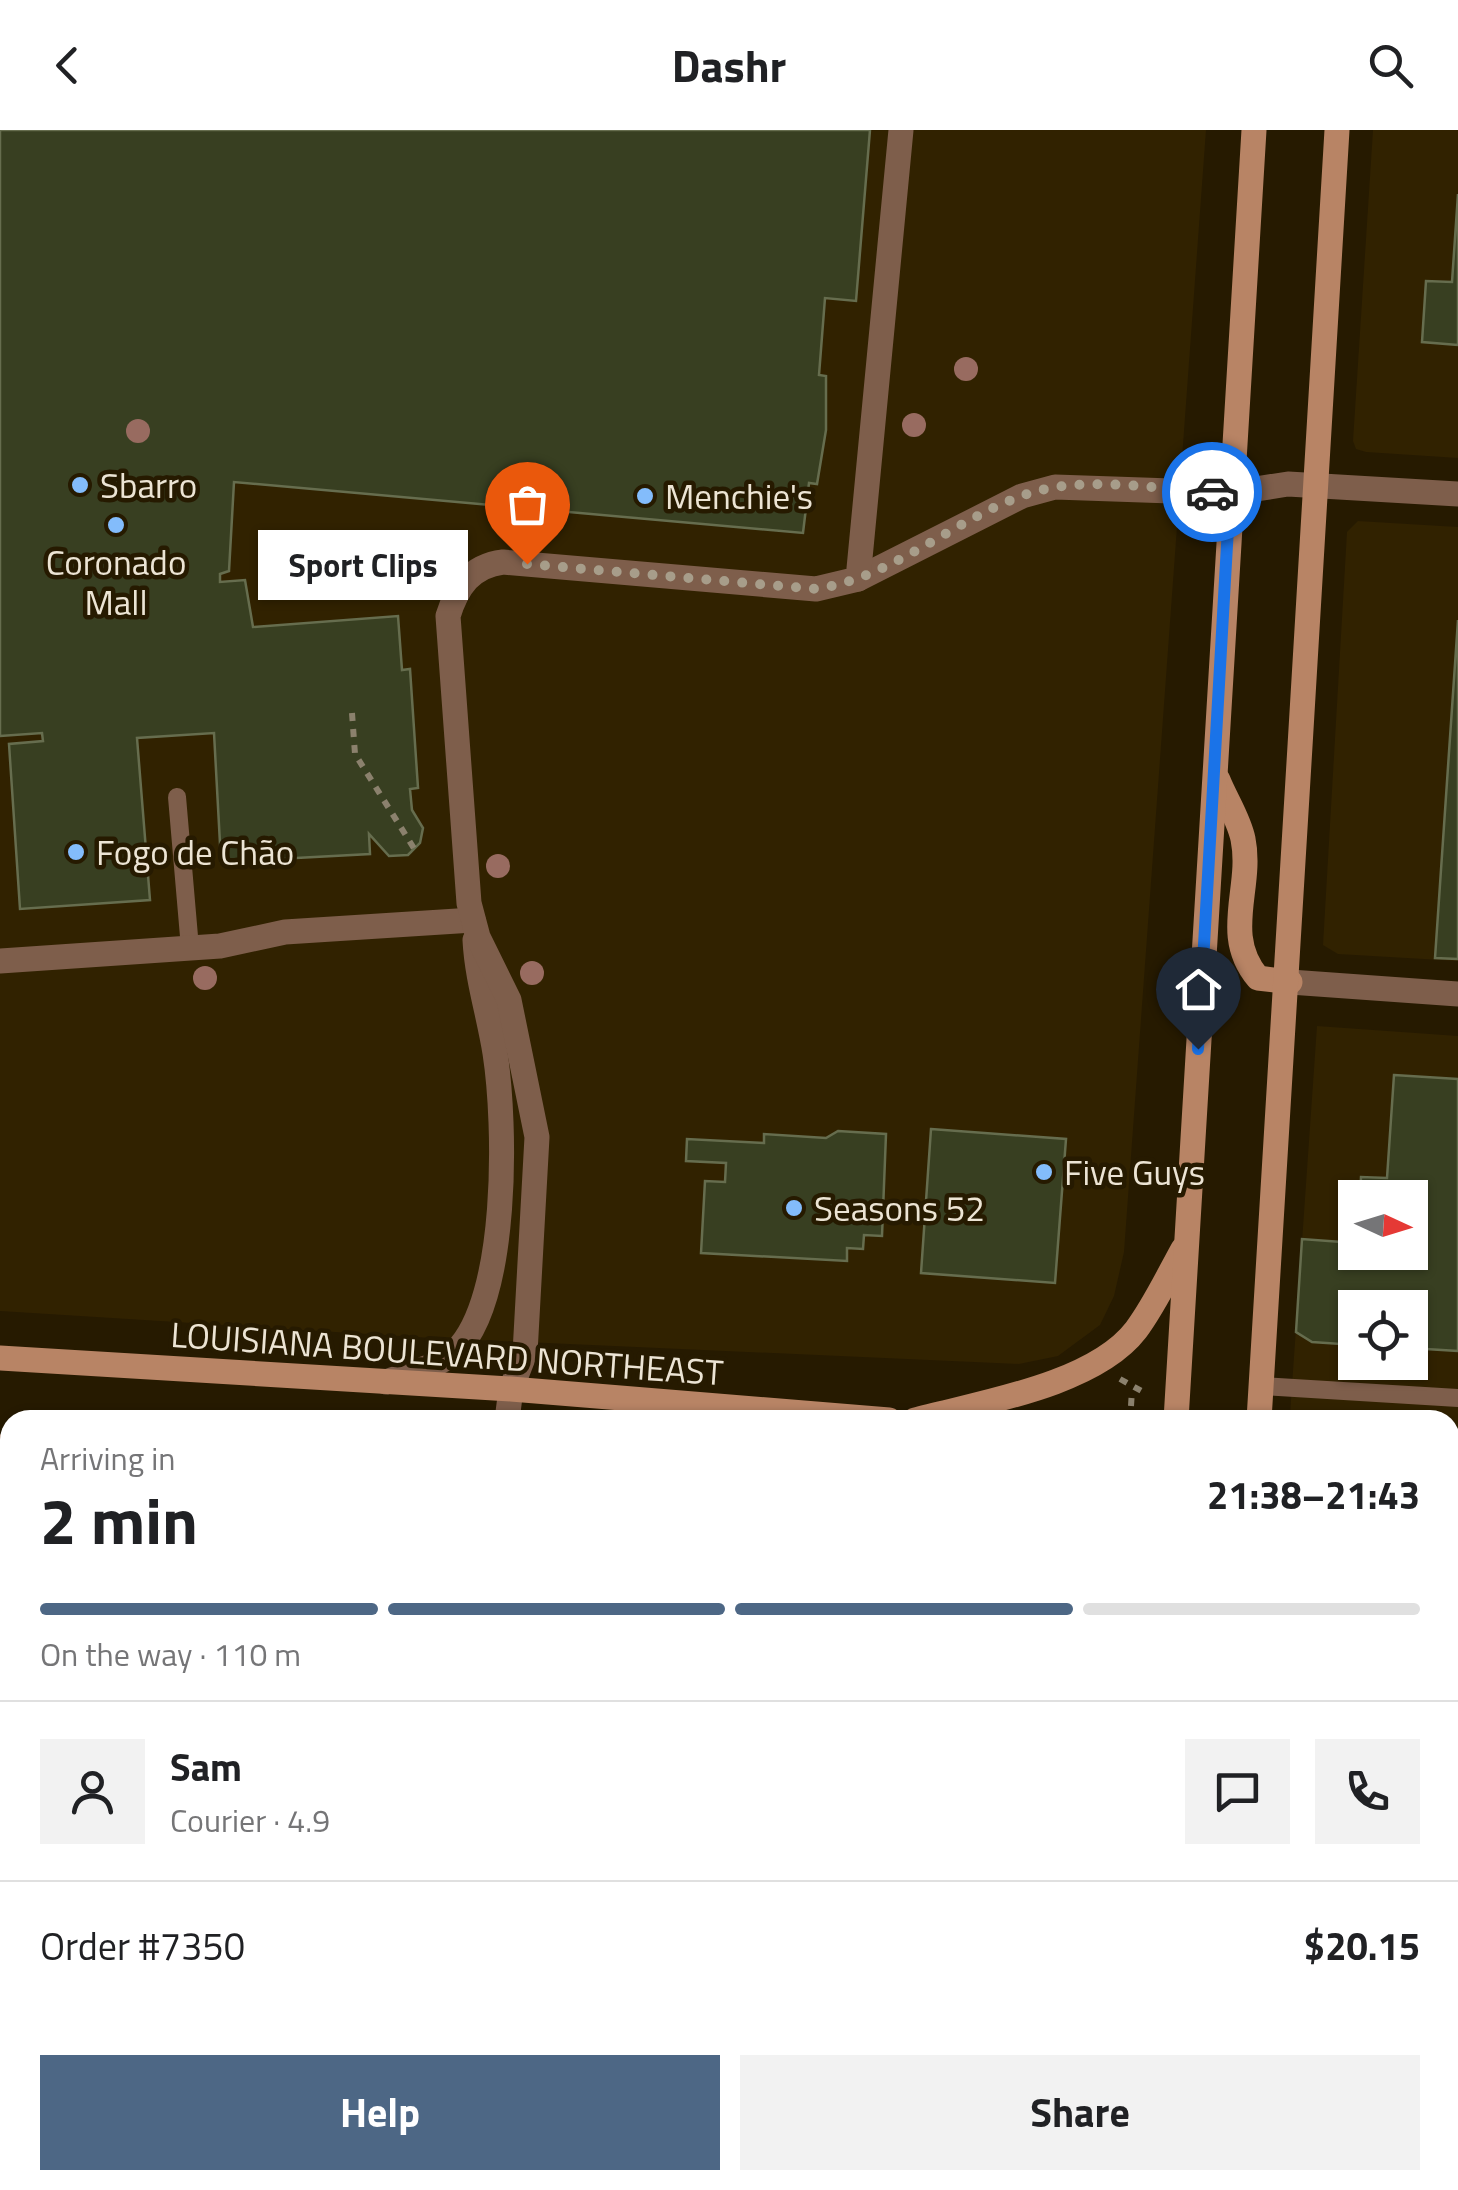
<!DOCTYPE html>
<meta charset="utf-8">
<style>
body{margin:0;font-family:"Titillium Web",sans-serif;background:#f2f2f2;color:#202124;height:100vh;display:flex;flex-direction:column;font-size:38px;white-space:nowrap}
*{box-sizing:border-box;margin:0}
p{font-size:32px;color:#757577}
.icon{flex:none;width:55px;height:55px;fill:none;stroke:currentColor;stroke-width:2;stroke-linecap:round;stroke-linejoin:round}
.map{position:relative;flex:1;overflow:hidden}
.panel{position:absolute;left:0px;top:1280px;width:1460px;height:780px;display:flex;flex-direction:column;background:#fff;border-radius:30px 30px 0 0;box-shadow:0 2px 8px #0004}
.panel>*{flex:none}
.needle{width:65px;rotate:94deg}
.buttons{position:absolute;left:1338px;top:1050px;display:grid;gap:20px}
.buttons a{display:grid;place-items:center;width:90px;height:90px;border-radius:0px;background:#fff;box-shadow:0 2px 8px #0004;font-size:50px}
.pin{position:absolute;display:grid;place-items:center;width:85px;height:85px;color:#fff;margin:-102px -42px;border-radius:50% 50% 50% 0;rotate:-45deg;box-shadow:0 0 10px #0007}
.pin .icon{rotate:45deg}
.courier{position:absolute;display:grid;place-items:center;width:100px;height:100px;margin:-50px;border:8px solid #1a73e8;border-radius:50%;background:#fff;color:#222;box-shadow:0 2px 12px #0007}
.bubble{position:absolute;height:70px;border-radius:0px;background:#fff;box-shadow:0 2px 8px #0004;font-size:32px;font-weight:700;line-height:70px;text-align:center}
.summary em{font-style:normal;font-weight:700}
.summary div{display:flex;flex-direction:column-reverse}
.summary{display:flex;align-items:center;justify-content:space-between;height:170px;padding:0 40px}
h1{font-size:65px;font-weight:700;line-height:75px}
.bar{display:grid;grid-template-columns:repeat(4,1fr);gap:15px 10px;align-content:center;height:120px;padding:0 40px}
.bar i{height:12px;border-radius:8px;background:#e0e0e0}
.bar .current{background:#4d6785}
.bar p{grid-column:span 4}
.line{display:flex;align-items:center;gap:25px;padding:0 40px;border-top:2px solid #e0e0e0}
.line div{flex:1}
.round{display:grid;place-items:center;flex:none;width:105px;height:105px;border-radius:0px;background:#f2f2f2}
.action{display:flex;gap:20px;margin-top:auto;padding:20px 40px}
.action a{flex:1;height:115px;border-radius:0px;background:#4d6785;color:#fff;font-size:40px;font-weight:700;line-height:115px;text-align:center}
.action a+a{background:#f2f2f2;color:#202124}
header{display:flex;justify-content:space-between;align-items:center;height:130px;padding:0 40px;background:#fff;font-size:45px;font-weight:700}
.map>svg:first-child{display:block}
.built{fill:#312200;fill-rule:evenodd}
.building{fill:#383f21;stroke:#666d4e;stroke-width:2.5}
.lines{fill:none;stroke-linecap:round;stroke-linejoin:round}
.path{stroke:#8b816d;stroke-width:6;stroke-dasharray:8 8;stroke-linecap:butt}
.lane{stroke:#7e5e4b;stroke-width:18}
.street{stroke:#7e5e4b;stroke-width:25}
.secondary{stroke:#b88465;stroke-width:25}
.tree{fill:#986b60}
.done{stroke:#a79d8a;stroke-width:10;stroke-dasharray:0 18}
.route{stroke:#1a73e8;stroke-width:12}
.poi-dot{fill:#83bcfb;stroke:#261a00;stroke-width:4}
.labels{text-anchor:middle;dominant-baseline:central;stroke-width:9;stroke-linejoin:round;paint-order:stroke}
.poi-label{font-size:35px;fill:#ece4d4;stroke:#261a00;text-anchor:start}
.street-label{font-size:35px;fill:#ece4d4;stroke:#261a00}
</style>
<header><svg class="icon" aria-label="back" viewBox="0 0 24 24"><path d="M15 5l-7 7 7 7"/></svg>Dashr<svg class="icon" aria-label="search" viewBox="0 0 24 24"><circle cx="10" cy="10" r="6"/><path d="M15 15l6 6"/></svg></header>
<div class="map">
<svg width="1458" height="2060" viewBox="0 0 1458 2060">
<rect width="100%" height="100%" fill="#261a00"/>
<g class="built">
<path d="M0,0H1206L1124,1122L1114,1166L1100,1195L1058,1226L1019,1234L432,1208L0,1181Z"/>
<path d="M1373,0H1458V328L1366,322L1356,319L1353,311Z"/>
<path d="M1358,391L1458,397V831L1338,824L1323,815L1347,402Z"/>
<path d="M1317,896L1458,906V1312H1450V1290H1296L1290,1284ZM1355,1068H1410V1122H1355ZM1355,1178H1410V1232H1355Z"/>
<path d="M0,1363H10V2050H164L160,2060H0Z"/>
<path d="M1450,1441L1458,1442V2060H1232L1233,2050H1450Z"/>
<path d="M172,2050H384L382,2060H168Z"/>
<path d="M481,2050H1098V2060H478Z"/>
</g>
<g class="building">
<path d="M0,0H870L856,171L825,168L819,245L826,246V300L817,354L809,353L803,403L234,352L229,441L220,444V452L245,450L253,497L398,486L402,540L410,539L418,658L410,659L412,680L423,698L420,713L408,725L389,726L369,704L370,724L221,732L214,603L137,608L150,770L20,779L9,614L43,611L42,603L0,606Z"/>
<path d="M1458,64V215L1422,212L1426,151L1452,152Z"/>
<path d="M1458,490V829L1435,828Z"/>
<path d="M1394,945L1458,949V1221L1410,1218V1178H1355V1215L1312,1212L1296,1202L1302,1109L1355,1113V1122H1410V1068H1360L1361,1047L1387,1048Z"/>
<path d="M931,999L1066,1009L1055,1153L921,1143Z"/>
<path d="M838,1001L886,1004L882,1106L864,1105L863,1119L847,1118V1131L701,1123L705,1051L725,1052L726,1033L686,1031L687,1009L764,1013V1004L826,1008Z"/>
<path d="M0,1398L10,1399V1504L0,1503Z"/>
<path d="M0,1800H10V2007L0,2006Z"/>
<path d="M738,2050H771L770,2060H737Z"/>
</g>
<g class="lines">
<g class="path">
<path d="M352,583L355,624L415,720"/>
<path d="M1120,1249L1147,1264"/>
<path d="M1131,1276L1132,1260"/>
</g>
<g class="lane">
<path d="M177,667L190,818"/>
<path d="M1262,1256L1458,1268"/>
<path d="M1450,1903L1458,1904"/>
<path d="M787,2060L788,2050"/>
<path d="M1236,2060L1237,2050"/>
</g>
<g class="street">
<path d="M858,449L1022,366L1055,357L1230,363L1288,354L1458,364"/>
<path d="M0,831L220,816L285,802L473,790"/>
<path d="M1290,852L1458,864"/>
<path d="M386,1252C407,1244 440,1236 456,1221C509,1169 506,994 495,923C489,885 477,849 475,810"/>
<path d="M507,1290L511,1259L525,1223L537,1007L509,870L478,807L469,773L448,486C457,457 471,436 503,432L816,459L858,449L901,0"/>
<path d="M439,2060L441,2050"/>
</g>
<g class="secondary">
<path d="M1218,650C1225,668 1239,689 1243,709C1253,758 1221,804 1258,848L1290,852"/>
<path d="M0,1228L511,1259L889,1290"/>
<path d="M915,1290C979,1273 1094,1255 1136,1200C1154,1176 1168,1146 1183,1119"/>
<path d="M1176,1290L1254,0"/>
<path d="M1259,1290C1289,860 1308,430 1337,0"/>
<path d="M0,1317L10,1318"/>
<path d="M1450,1339L1458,1340"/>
<path d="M1450,1402L1458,1403"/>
<path d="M1128,2060V2050"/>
<path d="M1169,2060V2050"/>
<path d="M1204,2060V2050"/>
</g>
</g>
<g class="tree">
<circle cx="966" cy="239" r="12"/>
<circle cx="914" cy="295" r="12"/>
<circle cx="138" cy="301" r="12"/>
<circle cx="498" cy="736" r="12"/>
<circle cx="532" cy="843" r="12"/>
<circle cx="205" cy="848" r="12"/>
</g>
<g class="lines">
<path class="done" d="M527,434L816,459C893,448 954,389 1027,364C1084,345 1153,359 1212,362"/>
<path class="route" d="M1198,919L1230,363L1212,362"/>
</g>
<g class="poi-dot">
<circle cx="80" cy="355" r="10"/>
<circle cx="645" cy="366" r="10"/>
<circle cx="116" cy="395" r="10"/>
<circle cx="76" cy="722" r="10"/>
<circle cx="1044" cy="1042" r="10"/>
<circle cx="794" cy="1078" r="10"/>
</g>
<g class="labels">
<g class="poi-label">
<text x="100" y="355">Sbarro</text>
<text x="665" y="366">Menchie's</text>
<text x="116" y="432" text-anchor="middle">Coronado<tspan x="116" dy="40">Mall</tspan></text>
<text x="96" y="722">Fogo de Chão</text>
<text x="1064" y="1042">Five Guys</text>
<text x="814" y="1078">Seasons 52</text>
</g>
<g class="street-label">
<text transform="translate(447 1223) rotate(4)">LOUISIANA BOULEVARD NORTHEAST</text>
</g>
</g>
</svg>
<div class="buttons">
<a><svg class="needle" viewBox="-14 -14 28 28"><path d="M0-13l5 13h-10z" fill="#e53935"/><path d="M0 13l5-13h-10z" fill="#757577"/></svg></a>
<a><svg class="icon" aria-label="locate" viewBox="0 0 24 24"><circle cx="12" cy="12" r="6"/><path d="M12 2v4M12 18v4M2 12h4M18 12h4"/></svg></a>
</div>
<div class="pin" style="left:527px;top:434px;background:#ea580c"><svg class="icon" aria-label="bag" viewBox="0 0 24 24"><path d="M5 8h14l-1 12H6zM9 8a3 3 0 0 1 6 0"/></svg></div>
<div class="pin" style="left:1198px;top:919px;background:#1f2937"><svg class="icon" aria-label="home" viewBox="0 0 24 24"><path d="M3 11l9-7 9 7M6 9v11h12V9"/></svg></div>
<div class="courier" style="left:1212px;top:362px"><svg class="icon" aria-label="car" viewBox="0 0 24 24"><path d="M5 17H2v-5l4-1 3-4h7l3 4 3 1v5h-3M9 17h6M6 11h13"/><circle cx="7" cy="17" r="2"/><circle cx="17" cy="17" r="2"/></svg></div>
<div class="bubble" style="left:258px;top:400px;width:210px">Sport Clips</div>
<section class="panel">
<div class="summary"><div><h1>2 min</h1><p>Arriving in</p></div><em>21:38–21:43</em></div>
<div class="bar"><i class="current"></i><i class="current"></i><i class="current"></i><i></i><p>On the way · 110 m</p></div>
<div class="line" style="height:180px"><a class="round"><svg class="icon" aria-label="person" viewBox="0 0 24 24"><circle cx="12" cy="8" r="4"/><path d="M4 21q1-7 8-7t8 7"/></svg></a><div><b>Sam</b><p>Courier · 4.9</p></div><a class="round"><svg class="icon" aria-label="chat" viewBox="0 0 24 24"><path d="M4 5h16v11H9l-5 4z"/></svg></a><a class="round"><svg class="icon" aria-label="phone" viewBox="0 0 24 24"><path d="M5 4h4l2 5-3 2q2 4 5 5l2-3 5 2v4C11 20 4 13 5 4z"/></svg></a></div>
<div class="line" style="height:130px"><div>Order #7350</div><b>$20.15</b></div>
<div class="action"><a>Help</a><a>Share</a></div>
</section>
</div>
